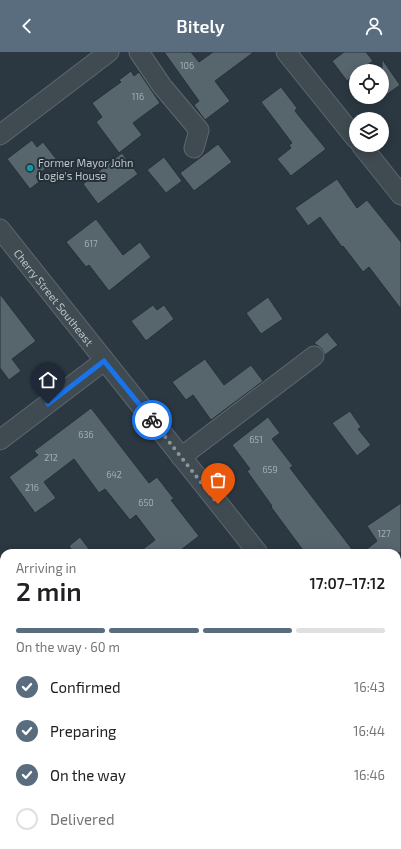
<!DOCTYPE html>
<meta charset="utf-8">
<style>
body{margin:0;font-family:"Exo 2",sans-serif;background:#f2f2f2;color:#202124;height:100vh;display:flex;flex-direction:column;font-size:15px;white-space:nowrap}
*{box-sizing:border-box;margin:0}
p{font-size:13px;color:#757577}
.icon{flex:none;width:22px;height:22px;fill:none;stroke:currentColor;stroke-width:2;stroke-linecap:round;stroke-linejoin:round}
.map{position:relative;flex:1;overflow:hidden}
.sheet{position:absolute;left:0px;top:497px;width:401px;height:300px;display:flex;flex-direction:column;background:#fff;border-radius:12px 12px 0 0;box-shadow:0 2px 10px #0003}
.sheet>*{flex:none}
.tools{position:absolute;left:349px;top:12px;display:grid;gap:8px}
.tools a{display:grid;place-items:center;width:40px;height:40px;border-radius:50%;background:#fff;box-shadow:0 2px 10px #0003;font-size:20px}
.pin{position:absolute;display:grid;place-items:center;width:34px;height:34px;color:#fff;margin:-41px -17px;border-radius:50% 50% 50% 0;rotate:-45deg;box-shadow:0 0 4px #0007}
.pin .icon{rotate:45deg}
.courier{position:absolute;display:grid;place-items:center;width:40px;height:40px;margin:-20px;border:3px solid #1a73e8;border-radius:50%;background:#fff;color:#222;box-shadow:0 1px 5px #0007}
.overview em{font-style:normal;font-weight:600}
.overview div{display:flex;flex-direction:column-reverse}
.overview{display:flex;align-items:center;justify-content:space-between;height:68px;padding:0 16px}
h1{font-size:26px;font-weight:600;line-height:30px}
.bar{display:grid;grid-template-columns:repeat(4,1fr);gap:6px 4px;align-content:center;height:48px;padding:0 16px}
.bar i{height:5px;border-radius:3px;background:#e0e0e0}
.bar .on{background:#596d7e}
.bar p{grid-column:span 4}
ol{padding:0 16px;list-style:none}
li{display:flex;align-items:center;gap:12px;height:44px}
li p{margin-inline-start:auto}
li .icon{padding:4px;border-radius:50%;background:#596d7e;color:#fff;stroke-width:4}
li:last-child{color:#757577}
li i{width:22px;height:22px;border:2px solid #e0e0e0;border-radius:50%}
header{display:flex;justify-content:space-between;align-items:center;height:52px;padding:0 16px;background:#596d7e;color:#fff;font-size:18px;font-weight:600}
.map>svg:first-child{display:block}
.building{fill:#57656d;stroke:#263139}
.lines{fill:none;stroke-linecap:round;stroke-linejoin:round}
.minor-casing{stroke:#5d686f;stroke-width:21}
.minor{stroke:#3f4a51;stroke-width:19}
.done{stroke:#89949b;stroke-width:4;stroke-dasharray:0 7.2}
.route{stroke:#1a73e8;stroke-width:5}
.culture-dot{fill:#0f9aa8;stroke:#242f37;stroke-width:1.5}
.labels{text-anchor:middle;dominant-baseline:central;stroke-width:4;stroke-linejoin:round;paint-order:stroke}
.number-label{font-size:9px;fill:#a3adb4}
.poi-label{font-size:11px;fill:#bcc5cb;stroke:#242f37;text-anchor:start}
.street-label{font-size:11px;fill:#bcc5cb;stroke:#242f37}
</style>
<header><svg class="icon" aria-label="back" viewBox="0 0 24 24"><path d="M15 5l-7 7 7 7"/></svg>Bitely<svg class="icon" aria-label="person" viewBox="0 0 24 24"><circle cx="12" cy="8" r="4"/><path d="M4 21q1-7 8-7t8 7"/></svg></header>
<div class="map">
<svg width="401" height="797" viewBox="0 0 401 797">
<rect width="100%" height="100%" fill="#2b3841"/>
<g class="building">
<path d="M164,0H191L199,10L213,0H254L215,29L230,49L205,68L194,53L199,49Z"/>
<path d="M344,0H366L373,9L359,19H356V21L347,29L332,9Z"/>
<path d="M382,7L400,33L382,46Z"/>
<path d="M131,19L134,24L139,20L160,51L133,71L142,83L119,101L96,70L102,65L92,51L121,30L119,28Z"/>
<path d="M281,35L297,56L295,59L326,97L291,124L277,107L291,96L289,93L292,91L261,50Z"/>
<path d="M32,88L37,95L43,90L57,108L36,124L39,130L30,137L7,107Z"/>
<path d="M218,92L232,110L194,139L180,121Z"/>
<path d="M122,101L138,122L98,152L83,132Z"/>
<path d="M164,105L182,129L166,141L147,118Z"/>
<path d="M337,127L357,156L367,148L401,190V257L369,215L363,220L343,194L342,195L320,165L308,174L295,156Z"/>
<path d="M96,167L123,203L140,190L151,205L109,239L89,213L86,215L66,190Z"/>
<path d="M0,242L36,289L12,307L21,319L9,328L0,316Z"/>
<path d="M268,245L283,267L261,282L246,261Z"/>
<path d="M153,253L157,258L164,253L174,267L146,289L131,269Z"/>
<path d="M327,280L338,293L325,303L322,297L314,291Z"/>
<path d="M205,307L224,333L251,313L263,329L211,368L193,343L186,348L172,330Z"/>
<path d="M91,356L149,431L157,425L174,447L171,448L199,484L177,501H138L155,488L136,463L130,468L105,437L99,441L74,407L44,430L56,446L35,461L9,425L38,403L34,399Z"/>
<path d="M350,359L361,375L358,377L371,393L357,404L332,371Z"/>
<path d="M268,365L280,381L272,387L293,414L290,416L355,501H305L271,455L272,454L247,419L250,417L232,393Z"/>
<path d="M401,451V501H362L377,489L367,474Z"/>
<path d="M80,485L92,501H74L69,494Z"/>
</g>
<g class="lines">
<defs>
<g id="minor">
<path d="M139,0L162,34L199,78L194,96"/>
<path d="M286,0L356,87"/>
<path d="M0,83L109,0"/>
<path d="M361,93L401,143"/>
<path id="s1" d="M0,177L258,501"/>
<path d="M0,388L104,309"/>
<path d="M181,405L314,304"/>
<path d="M397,550L401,547"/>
<path d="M397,678L401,683"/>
<path d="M0,692L4,689"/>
<path d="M397,700L401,697"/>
<path d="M268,797L274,793"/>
</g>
</defs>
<use href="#minor" class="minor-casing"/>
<use href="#minor" class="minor"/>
</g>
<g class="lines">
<path class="done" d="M152,368L218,452"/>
<path class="route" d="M48,352L104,309L152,368"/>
</g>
<circle class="culture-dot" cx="30" cy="116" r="4"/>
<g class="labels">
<g class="number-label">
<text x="187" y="13">106</text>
<text x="138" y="44">116</text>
<text x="91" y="191">617</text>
<text x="86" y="382">636</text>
<text x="256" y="387">651</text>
<text x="51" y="405">212</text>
<text x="270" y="417">659</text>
<text x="114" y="422">642</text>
<text x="32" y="435">216</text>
<text x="146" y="450">650</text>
<text x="384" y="481">127</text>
</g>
<g class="poi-label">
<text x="38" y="110">Former Mayor John<tspan x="38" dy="13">Logie's House</tspan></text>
</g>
<g class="street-label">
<text stroke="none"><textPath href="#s1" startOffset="87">Cherry Street Southeast</textPath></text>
</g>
</g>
</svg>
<div class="tools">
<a><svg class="icon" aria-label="locate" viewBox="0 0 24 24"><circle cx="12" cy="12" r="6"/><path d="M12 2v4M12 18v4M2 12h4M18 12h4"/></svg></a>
<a><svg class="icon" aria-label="layers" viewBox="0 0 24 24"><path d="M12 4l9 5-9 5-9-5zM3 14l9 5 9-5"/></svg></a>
</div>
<div class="pin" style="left:218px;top:452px;background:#ea580c"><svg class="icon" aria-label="bag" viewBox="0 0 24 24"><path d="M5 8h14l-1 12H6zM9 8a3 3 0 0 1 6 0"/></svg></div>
<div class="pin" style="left:48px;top:352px;background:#1f2937"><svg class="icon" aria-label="home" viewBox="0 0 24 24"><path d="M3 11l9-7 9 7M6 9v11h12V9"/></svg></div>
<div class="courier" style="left:152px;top:368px"><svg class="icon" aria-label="bike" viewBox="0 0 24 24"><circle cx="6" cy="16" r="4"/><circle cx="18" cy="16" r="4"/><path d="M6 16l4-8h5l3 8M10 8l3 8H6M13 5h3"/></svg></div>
<section class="sheet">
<div class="overview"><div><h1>2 min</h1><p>Arriving in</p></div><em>17:07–17:12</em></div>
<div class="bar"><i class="on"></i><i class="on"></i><i class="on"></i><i></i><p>On the way · 60 m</p></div>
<ol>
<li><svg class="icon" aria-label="check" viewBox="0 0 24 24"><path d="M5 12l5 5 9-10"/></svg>Confirmed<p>16:43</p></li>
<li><svg class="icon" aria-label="check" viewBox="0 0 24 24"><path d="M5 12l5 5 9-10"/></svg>Preparing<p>16:44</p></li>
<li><svg class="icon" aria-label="check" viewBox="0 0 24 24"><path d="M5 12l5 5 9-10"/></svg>On the way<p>16:46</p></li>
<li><i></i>Delivered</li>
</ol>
</section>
</div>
